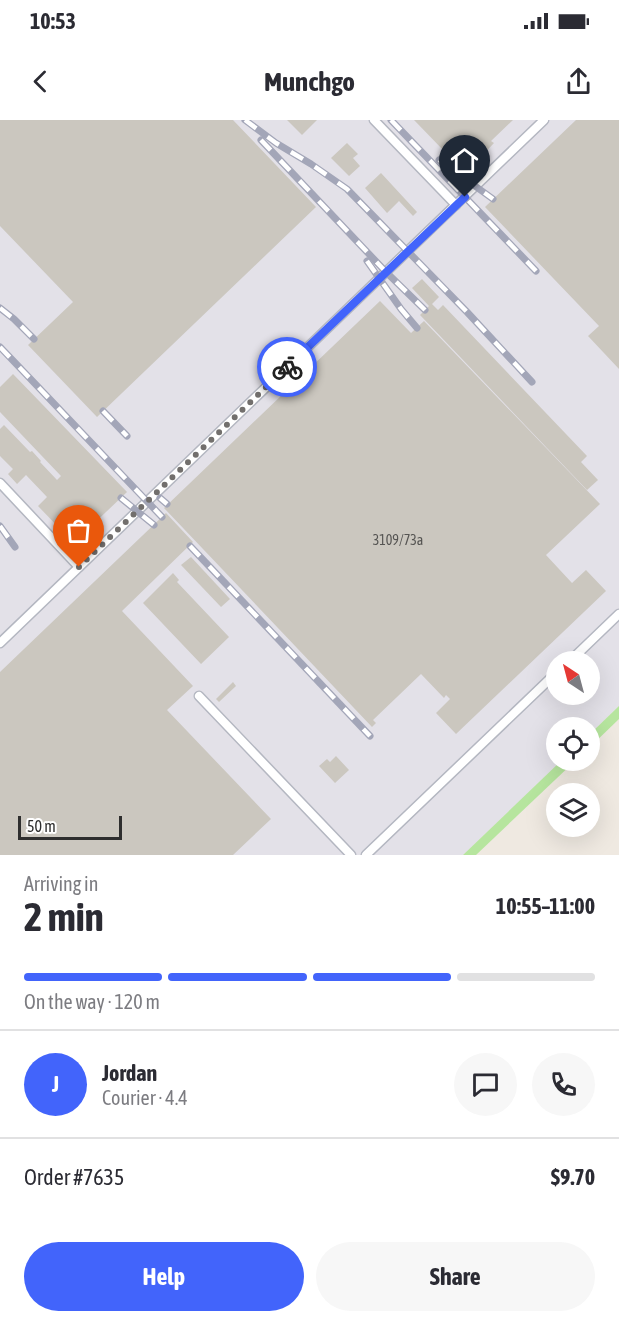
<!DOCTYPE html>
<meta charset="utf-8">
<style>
body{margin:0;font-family:"Asap Condensed",sans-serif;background:#f7f7f7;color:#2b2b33;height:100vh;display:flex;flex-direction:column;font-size:22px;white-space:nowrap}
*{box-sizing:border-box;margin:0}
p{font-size:20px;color:#7c7c81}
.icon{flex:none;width:33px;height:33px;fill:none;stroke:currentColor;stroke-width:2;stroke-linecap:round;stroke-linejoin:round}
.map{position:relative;height:735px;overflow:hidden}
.panel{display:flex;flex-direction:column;background:#fff;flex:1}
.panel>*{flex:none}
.needle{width:39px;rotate:324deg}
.buttons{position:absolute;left:546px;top:531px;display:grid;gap:12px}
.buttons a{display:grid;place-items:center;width:54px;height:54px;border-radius:50%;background:#fff;box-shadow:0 6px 24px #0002;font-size:30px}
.scale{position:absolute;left:18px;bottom:15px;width:104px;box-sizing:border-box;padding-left:6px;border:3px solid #2e2e2e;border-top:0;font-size:16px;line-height:21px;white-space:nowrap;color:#2e2e2e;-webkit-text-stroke:4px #fff;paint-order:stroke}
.pin{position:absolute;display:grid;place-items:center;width:51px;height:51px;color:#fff;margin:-62px -26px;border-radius:50% 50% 50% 0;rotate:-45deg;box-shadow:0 0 6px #0007}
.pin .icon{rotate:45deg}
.courier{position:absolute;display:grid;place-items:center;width:60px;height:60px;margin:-30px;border:4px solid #4264fb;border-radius:50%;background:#fff;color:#222;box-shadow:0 2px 8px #0007}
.summary em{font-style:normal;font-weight:700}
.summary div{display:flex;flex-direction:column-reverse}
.summary{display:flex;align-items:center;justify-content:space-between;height:102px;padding:0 24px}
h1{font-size:39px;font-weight:700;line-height:45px}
.bar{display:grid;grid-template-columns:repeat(4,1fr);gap:9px 6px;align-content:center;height:72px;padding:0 24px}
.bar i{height:8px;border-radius:4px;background:#e1e1e2}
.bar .active{background:#4264fb}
.bar p{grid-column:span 4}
.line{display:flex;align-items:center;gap:15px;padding:0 24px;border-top:2px solid #e1e1e2}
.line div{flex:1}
.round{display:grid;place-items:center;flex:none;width:63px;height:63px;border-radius:32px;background:#f7f7f7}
.cta{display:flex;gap:12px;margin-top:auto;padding:12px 24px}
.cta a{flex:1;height:69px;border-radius:36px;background:#4264fb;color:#fff;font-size:24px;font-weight:700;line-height:69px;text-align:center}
.cta a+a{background:#f7f7f7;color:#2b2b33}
.status{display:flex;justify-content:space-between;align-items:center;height:42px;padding:0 30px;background:#fff;direction:ltr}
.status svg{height:16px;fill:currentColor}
header{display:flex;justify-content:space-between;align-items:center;height:78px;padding:0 24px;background:#fff;font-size:27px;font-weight:700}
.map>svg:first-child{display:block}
.industrial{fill:#e3e1e8;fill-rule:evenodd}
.green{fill:#b6e59e}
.building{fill:#cbc7bf}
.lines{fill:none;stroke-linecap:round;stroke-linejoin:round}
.service-casing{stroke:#b4b7c1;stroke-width:11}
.service{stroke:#fff;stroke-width:8}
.rail-casing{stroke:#a3a6b8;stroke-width:7}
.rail{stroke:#fff;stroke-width:4.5;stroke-dasharray:14;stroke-linecap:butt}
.done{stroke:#726f6d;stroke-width:6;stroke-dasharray:0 10.8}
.route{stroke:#4264fb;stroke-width:8}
.labels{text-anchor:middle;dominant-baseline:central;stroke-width:4.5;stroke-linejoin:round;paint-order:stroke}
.number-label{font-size:14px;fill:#555452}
</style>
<div class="status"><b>10:53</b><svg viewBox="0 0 49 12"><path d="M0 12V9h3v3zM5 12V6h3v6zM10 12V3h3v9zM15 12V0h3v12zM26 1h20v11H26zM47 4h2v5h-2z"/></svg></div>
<header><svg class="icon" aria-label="back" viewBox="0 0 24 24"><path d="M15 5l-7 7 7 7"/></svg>Munchgo<svg class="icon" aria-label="share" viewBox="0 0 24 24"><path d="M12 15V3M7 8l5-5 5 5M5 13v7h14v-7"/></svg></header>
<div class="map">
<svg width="619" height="735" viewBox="0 0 619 735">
<rect width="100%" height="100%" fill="#efe9e1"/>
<path class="industrial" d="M0,0H619V586L590,614V608H556V640L562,641L463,735H0ZM556,542H590V574H556Z"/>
<g class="green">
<path d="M619,586V599L590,627V614Z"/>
<path d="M562,640L575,641L476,735H463Z"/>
</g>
<g class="building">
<path d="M0,0H233L316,87L97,297L28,225L73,182L0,106Z"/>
<path d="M287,0H317L302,15Z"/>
<path d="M414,0H513L491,21L494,23L477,41L474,37L465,46L448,28L445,32Z"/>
<path d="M576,0H619V249L588,216L599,206L485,87Z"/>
<path d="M347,23L358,34L353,38L360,46L349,56L331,38Z"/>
<path d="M381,53L417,92L413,96L399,81L387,93L365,68Z"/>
<path d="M422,159L439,177L432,184L438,190L443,185L587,336L581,342L598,360L587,370L420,195L429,186L412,168Z"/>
<path d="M380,181L411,213L424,201L600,384L546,435L572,463L586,450L606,471L456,614L436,593L450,579L446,575L444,578L421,554L373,600L376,603L372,607L164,388Z"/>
<path d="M13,254L127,372L85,412L76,403L65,414L38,386L47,377L26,355L17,364L8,354L13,349L0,336V309L4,305L30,332L32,331L41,341L40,342L57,360L61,356L0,292V267Z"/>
<path d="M166,393L193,422L122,491L193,566L167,590L271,699L233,735H0V552Z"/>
<path d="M191,437L230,479L221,487L181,445Z"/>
<path d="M173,453L179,460L177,462L229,517L201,544L143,483Z"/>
<path d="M233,562L236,566L219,582L216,579Z"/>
<path d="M336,636L349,650L335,663L319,646L327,639L330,642Z"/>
</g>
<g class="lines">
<defs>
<g id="service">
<path d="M374,0L456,85"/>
<path d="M0,363L79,447"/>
<path d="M0,523L544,0"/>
<path d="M569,542L619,494"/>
<path d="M199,576L351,735"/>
<path d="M366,735L556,553"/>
</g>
</defs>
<use href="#service" class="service-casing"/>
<use href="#service" class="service"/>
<defs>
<g id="rail">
<path d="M245,0L276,23L311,44L347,69L467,192L532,262"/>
<path d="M391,0L536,151"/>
<path d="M261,20L386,152L425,190"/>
<path d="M439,40L493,79"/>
<path d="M367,141L401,189L417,208"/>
<path d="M0,188L14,199L34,219"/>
<path d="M0,227L162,397"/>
<path d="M103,291L127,316"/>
<path d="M121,378L154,405"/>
<path d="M160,378L167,384"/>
<path d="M0,406L15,427"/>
<path d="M190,426L370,616"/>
</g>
</defs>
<use href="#rail" class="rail-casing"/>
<use href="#rail" class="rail"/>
</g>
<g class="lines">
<path class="done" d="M79,447L287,247"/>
<path class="route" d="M287,247L465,77"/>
</g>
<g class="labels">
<g class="number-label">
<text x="398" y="420">3109/73a</text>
</g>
</g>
</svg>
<div class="buttons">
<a><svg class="needle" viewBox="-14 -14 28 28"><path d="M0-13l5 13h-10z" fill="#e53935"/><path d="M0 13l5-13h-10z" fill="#7c7c81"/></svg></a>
<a><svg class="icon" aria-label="locate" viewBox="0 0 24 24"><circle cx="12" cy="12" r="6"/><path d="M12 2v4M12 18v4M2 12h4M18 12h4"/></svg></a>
<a><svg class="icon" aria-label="layers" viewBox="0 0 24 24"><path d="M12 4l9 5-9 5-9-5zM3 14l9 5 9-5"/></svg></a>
</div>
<div class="scale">50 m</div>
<div class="pin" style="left:79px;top:447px;background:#ea580c"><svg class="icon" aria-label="bag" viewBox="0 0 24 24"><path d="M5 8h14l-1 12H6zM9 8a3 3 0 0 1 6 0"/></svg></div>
<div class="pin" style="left:465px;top:77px;background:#1f2937"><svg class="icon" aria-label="home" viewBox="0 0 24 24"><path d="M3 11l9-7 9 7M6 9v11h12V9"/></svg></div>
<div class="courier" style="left:287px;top:247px"><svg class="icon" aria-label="bike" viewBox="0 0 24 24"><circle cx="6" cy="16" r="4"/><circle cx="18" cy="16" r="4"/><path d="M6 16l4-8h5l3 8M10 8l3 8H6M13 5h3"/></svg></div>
</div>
<section class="panel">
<div class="summary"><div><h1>2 min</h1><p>Arriving in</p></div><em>10:55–11:00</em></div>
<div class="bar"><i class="active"></i><i class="active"></i><i class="active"></i><i></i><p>On the way · 120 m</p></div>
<div class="line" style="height:108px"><b class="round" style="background:#4264fb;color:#fff">J</b><div><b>Jordan</b><p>Courier · 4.4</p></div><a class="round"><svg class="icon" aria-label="chat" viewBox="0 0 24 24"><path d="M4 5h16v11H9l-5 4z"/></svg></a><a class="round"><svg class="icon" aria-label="phone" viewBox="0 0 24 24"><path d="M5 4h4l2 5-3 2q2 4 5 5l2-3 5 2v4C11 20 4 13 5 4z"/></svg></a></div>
<div class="line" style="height:78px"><div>Order #7635</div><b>$9.70</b></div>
<div class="cta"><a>Help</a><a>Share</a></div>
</section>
